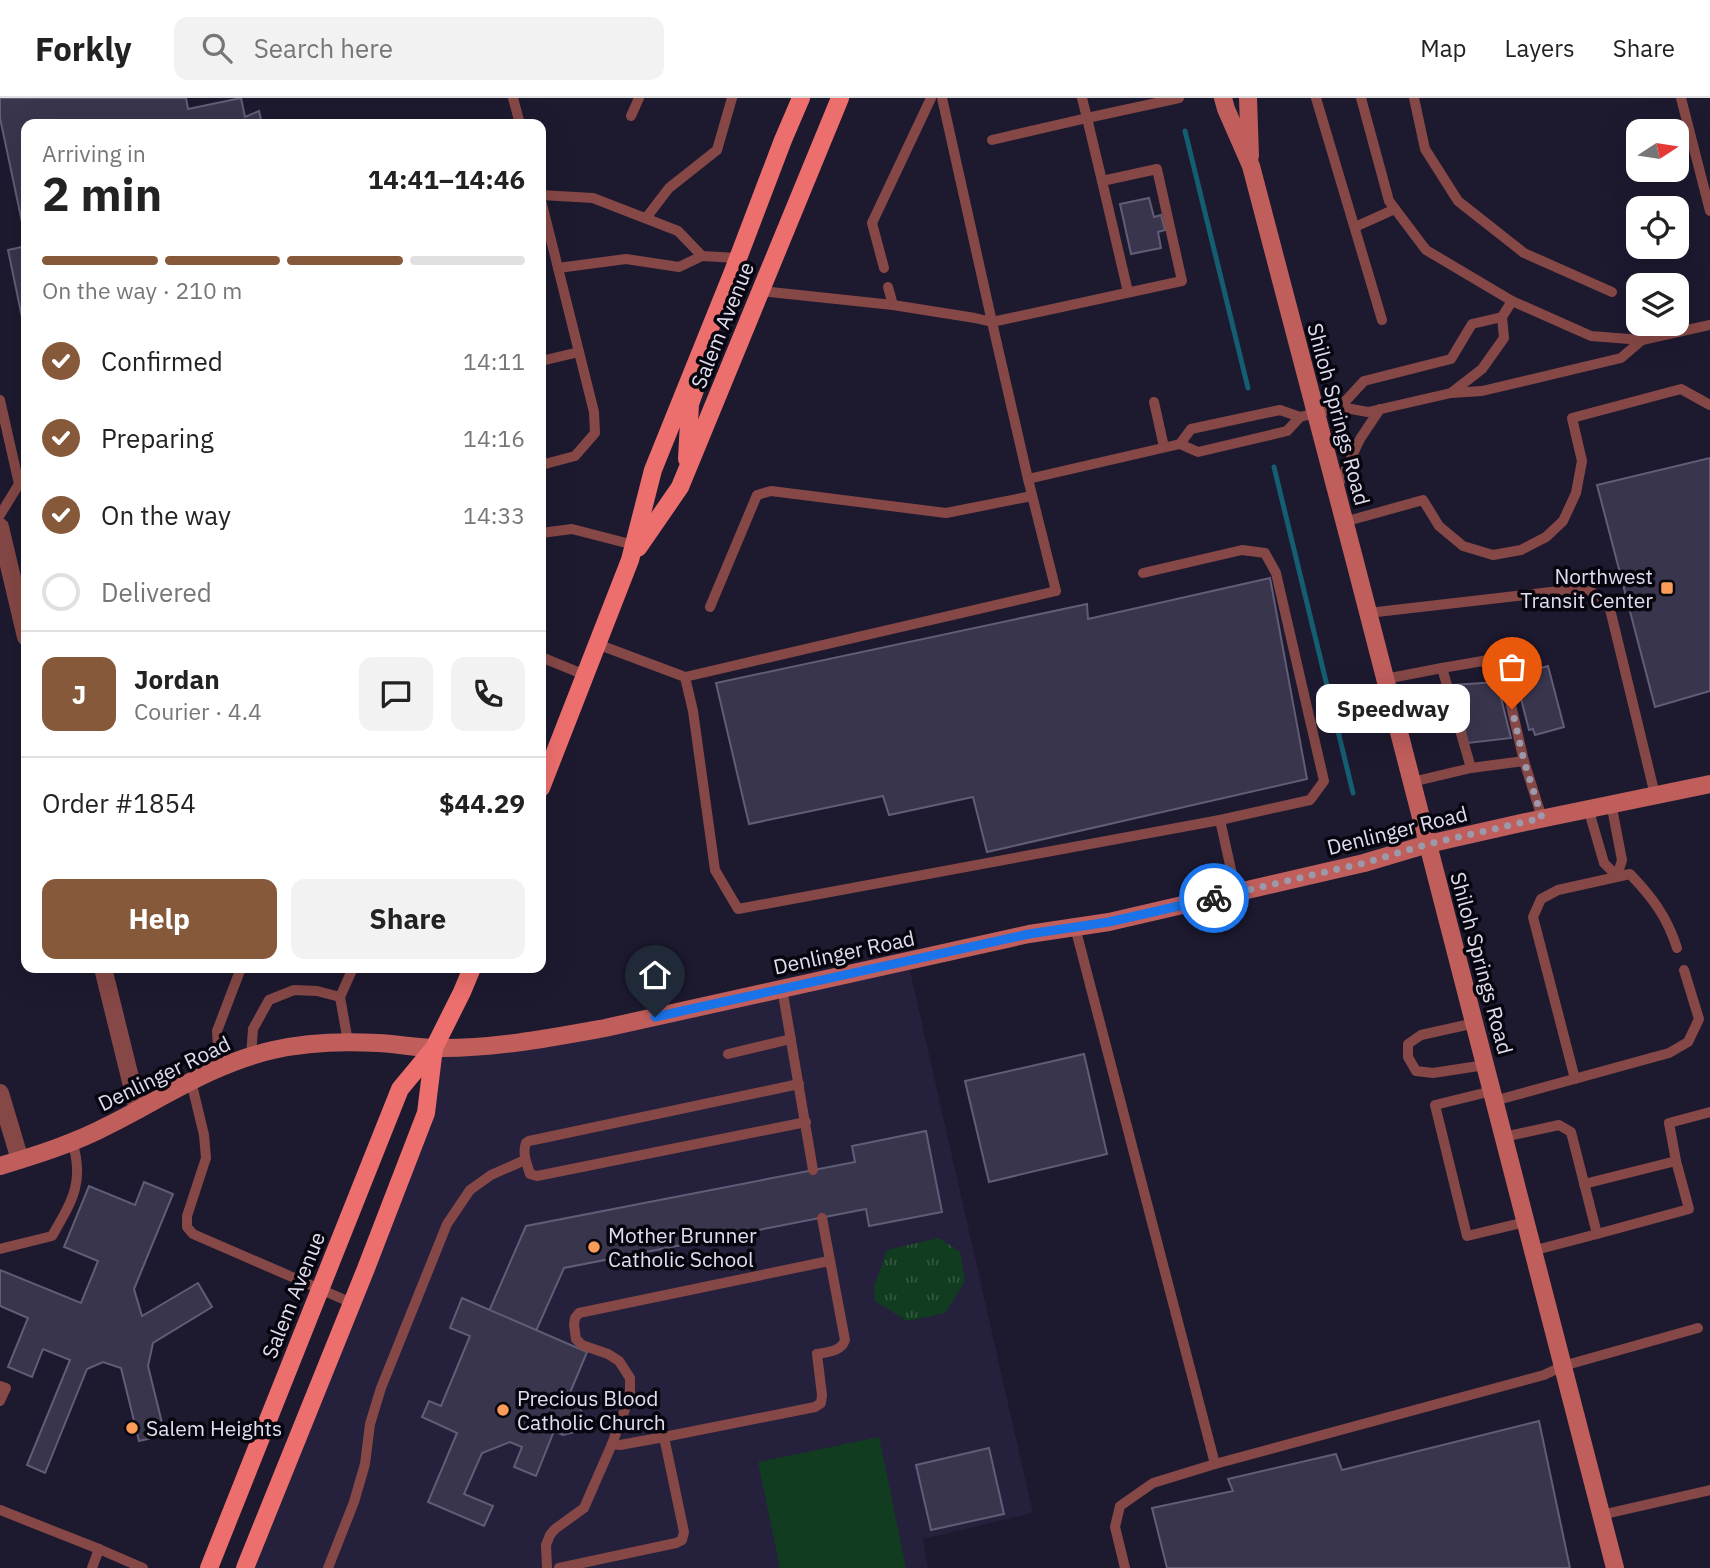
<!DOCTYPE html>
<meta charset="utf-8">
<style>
body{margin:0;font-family:"IBM Plex Sans",sans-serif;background:#f2f2f2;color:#222;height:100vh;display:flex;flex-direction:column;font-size:26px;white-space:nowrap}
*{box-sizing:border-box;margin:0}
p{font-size:23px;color:#767676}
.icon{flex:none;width:38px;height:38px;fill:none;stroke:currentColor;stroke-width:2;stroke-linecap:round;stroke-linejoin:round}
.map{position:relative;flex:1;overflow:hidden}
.sheet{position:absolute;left:21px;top:21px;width:525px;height:854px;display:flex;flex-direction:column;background:#fff;border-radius:14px;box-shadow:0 7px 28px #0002}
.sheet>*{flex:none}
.needle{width:46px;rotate:78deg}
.buttons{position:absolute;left:1626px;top:21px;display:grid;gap:14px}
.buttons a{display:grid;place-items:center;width:63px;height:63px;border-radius:14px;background:#fff;box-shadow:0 7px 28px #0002;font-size:35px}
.pin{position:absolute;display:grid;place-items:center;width:60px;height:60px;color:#fff;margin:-72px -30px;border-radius:50% 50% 50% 0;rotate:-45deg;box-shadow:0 0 7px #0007}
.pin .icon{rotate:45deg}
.courier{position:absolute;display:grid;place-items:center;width:70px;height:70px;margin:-35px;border:5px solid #1a73e8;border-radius:50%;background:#fff;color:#222;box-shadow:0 2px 9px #0007}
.bubble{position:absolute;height:49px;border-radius:14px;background:#fff;box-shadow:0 7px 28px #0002;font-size:23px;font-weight:700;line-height:49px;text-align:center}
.summary em{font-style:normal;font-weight:700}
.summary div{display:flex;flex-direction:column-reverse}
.summary{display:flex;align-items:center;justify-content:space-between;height:119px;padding:0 21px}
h1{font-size:46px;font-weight:700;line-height:52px}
.bar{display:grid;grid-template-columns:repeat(4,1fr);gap:10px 7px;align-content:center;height:84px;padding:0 21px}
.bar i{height:9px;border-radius:5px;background:#e0e0e0}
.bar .selected{background:#85593a}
.bar p{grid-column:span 4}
.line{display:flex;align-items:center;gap:18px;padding:0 21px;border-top:2px solid #e0e0e0}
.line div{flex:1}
.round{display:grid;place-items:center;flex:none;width:74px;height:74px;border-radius:14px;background:#f2f2f2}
ol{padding:0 21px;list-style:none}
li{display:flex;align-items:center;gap:21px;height:77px}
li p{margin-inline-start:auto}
li .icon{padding:7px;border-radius:50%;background:#85593a;color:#fff;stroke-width:4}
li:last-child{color:#767676}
li i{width:38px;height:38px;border:4px solid #e0e0e0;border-radius:50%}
.action{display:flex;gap:14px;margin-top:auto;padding:14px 21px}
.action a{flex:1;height:80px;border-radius:14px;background:#85593a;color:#fff;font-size:28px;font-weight:700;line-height:80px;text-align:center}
.action a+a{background:#f2f2f2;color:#222}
header{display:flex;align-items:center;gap:42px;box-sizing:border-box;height:98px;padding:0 35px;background:#fff;border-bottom:2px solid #e0e0e0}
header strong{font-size:33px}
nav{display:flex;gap:38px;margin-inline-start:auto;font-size:24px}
.search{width:490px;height:63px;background:#f2f2f2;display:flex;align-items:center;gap:18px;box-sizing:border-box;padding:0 24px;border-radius:14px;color:#767676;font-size:26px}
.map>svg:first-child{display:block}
.built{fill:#25203c}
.grass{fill:#113c20}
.park{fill:url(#park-tufts)}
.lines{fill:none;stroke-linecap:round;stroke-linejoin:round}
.stream{stroke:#155d72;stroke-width:5}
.building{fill:#39354d;stroke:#615d77;stroke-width:2}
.lane{stroke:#854846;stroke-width:10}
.street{stroke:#854846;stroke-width:18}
.secondary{stroke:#c05e5c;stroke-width:18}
.primary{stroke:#ed6f6d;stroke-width:18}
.done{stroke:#9c99ab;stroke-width:7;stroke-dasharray:0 12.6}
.route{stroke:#1a73e8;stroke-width:9}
.poi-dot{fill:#fd9c57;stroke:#07060f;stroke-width:2.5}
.labels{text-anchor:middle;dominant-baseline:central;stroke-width:7;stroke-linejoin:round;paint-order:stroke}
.street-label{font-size:21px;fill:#e0deee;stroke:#07060f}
.poi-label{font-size:21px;fill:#e0deee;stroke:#07060f;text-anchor:start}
</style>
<header>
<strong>Forkly</strong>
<div class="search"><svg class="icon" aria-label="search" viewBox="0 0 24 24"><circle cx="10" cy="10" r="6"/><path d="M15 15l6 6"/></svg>Search here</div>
<nav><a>Map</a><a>Layers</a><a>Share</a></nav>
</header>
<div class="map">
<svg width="1710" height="1470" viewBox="0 0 1710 1470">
<defs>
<pattern id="park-tufts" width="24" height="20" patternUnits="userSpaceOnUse" patternTransform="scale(1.75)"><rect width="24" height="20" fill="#113c20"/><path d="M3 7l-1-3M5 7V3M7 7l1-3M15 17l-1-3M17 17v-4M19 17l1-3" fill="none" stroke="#335841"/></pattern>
</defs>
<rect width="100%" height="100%" fill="#1d192f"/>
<path class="built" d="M908,864L1033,1415L923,1441L928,1470H245L426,1015L434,950L471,949Z"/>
<path class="grass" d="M879,1339L906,1470H780L758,1364Z"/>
<path class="park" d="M939,1140L960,1154L965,1183L945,1215L907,1223L875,1203L874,1189L887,1152Z"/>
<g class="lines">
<g class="stream">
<path d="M1185,33L1248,290"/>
<path d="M1274,369L1353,695"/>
</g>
</g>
<g class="building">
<path d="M0,0H186L188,11L241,0L245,19L259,13L262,26H26V143L0,20Z"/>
<path d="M1149,100L1154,119L1161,117L1165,132L1158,134L1161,150L1131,156L1120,106Z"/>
<path d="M26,148V229H24L8,152Z"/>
<path d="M1710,360V593L1655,609L1597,387Z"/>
<path d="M1270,480L1307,681L987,754L973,699L889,717L883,698L749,726L716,585L1087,506L1088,521Z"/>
<path d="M1548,568L1564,629L1535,637L1533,631L1529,632L1520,597L1524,596L1519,576Z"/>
<path d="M1497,584L1511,640L1468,645L1453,587Z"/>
<path d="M1084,956L1107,1056L989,1084L965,983Z"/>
<path d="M926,1033L942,1114L869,1128L866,1111L564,1170L536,1233L489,1213L526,1128L855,1064L852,1048Z"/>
<path d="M144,1084L173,1096L134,1191L142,1218L198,1185L212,1209L153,1245L148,1268L165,1337L139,1343L121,1270L103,1264L87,1271L45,1375L27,1367L70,1262L43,1251L32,1279L8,1269L28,1220L0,1208V1172L81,1205L98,1163L64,1149L89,1088L135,1107Z"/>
<path d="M462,1200L587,1254L567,1302L577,1306L583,1316L579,1333L563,1337L554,1333L536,1378L514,1369L522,1349L510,1344L482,1355L464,1396L493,1408L484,1428L428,1404L457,1335L422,1319L429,1303L441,1308L470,1238L450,1230Z"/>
<path d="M1539,1323L1570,1470H1167L1152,1410L1233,1393L1228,1381L1336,1356L1342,1372Z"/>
<path d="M989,1350L1004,1416L931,1432L916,1367Z"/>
</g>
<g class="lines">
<g class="lane">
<path d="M513,0L520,26"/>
<path d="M942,0L992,224L1182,183L1157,71L1102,83L1087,20L1179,0"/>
<path d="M1316,0L1382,222"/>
<path d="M1361,0L1389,103L1426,152L1512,203L1591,238L1642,242L1710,227"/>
<path d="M1414,0L1425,51L1458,103L1524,155L1612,194"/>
<path d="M1681,0L1710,113"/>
<path d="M631,18L639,0"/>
<path d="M992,42L1087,20L1082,0"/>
<path d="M1102,83L1128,194"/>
<path d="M541,97L593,100L678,133L702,158"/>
<path d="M541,102L594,314L595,335L575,358L541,367"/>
<path d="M646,120L669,90L717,52L732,0"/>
<path d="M1355,129L1395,111"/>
<path d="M558,170L626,161L679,169L702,158L738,160"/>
<path d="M884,170L872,125L931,0"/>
<path d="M888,189L893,207"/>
<path d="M761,193L893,207L975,220L992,224L1028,381L1180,346"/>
<path d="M541,263L579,254"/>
<path d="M1451,295L1482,293L1621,260L1642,242"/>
<path d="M0,302L19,386L0,417"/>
<path d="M1154,304L1164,349"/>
<path d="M1340,309L1364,283L1451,261L1472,226L1502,219"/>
<path d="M1300,319L1287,333L1198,354L1180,346L1191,331L1280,312L1300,319L1340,309L1368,314L1451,295L1482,271L1504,240L1502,219L1512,203"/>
<path d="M1337,390L1360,341L1380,311"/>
<path d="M1344,424L1423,402L1439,428L1463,448L1493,457L1521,452L1546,439L1563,423L1576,395L1582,363L1572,320L1681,291L1710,307"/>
<path d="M541,435L572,431L634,447"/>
<path d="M1143,475L1242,452L1265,455L1276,475L1324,683L1310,702L1220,722L1236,794"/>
<path d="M710,509L757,397L771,393L946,415L1032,398"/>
<path d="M1368,515L1577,491C1593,493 1601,497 1610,511L1655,697"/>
<path d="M597,546L685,579L693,613L715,772L738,811L1220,722"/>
<path d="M541,559L585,577"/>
<path d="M1442,570L1500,560L1524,663"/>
<path d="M685,579L1056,493L1028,381"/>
<path d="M1385,581L1442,570L1471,670L1412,684"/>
<path d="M1471,670L1524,663L1542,720"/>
<path d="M1611,705L1622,762L1617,778"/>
<path d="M1588,710L1604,765L1617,778"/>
<path d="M1075,829L1215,1366L1544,1277L1563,1268L1698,1230"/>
<path d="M782,890L813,1072"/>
<path d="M1475,925L1421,937L1408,946V959L1416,973L1433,975L1485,967"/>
<path d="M348,944L340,899L353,870"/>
<path d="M728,956L791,941"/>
<path d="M251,958L253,931L269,902L294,892L317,893L340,899"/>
<path d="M219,969L217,933L241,870"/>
<path d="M1575,981L1533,819L1541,801L1558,792L1630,776C1653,800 1667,819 1677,850"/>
<path d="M191,983L204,1037L206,1060L187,1118V1129L193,1136L352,1205"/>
<path d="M799,986L529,1043L526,1045C522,1055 527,1066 530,1076L537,1078L806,1024"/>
<path d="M1492,993L1435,1007L1467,1138L1525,1124"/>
<path d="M1494,1003L1669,955L1688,944L1699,921L1684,872"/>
<path d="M1504,1039L1559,1027L1571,1034L1597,1136L1532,1153"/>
<path d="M1584,1086L1676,1063L1669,1025L1710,1014"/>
<path d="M1597,1136L1689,1111L1676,1063"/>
<path d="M0,1151L52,1138C72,1103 85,1084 72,1043"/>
<path d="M0,1288L6,1290L0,1303"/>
<path d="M612,1346L620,1347L664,1339"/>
<path d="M0,1412L99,1451L143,1470"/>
<path d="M1601,1417L1710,1392"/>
<path d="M92,1470L99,1451"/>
<path d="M328,1470L354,1404L365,1366L370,1326L381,1290L447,1126L470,1092L491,1077L525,1062"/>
<path d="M547,1470L546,1447L550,1437L555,1431L584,1410L612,1346L630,1298V1280L619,1263L608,1256L582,1247L576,1241L574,1227L575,1220L579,1215L829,1163"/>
<path d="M559,1470L676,1445L682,1442L684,1434L664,1339L815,1309L821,1305L822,1297L817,1256C827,1254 841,1254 845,1242L822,1120"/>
<path d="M1125,1470L1115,1429L1120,1408L1153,1385L1215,1366"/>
</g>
<g class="street">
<path d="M0,429L26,539"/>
<path d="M103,870L138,1012"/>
<path d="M0,995L20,1062"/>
</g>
<g class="secondary">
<path d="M1223,0L1226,11L1251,68L1354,460L1615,1470"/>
<path d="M1248,0L1250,58"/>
<path d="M0,1068C37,1057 75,1045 109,1027C163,1000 212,966 273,952C307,944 343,943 378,945C398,946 417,950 436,950C492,951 550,940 605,930L1029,836L1109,824L1364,765L1428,746L1521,725L1710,686"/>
</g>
<g class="primary">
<path d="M687,361L690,306L696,289"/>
<path d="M638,450L680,389L840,0"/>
<path d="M541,690L630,462L653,372L732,176L783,42L801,0"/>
<path d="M209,1470L400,991L434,950L462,894L472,870"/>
<path d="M245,1470L365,1173L426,1015L434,950"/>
</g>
</g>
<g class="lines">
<path class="done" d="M1214,800L1364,765L1428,746L1542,720L1524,663L1512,611"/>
<path class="route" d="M655,919L1029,836L1109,824L1214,800"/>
</g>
<g class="poi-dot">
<rect x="1660" y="483" width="14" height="14" rx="3.5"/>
<circle cx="594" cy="1149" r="7"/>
<circle cx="503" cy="1312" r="7"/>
<circle cx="132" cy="1330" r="7"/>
</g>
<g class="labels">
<g class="street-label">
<text transform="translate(722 227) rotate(-68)">Salem Avenue</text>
<text transform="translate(1339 316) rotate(75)">Shiloh Springs Road</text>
<text transform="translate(1397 732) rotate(-14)">Denlinger Road</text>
<text transform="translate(844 854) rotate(-12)">Denlinger Road</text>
<text transform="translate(1482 865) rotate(75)">Shiloh Springs Road</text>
<text transform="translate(164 975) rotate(-26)">Denlinger Road</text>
<text transform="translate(293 1197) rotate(-68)">Salem Avenue</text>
</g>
<g class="poi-label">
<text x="1653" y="478" text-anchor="end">Northwest<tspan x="1653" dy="24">Transit Center</tspan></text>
<text x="608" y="1137">Mother Brunner<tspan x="608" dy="24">Catholic School</tspan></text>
<text x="517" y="1300">Precious Blood<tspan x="517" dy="24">Catholic Church</tspan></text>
<text x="146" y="1330">Salem Heights</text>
</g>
</g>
</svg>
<div class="buttons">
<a><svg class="needle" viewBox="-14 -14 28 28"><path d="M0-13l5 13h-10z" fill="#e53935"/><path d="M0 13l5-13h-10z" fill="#767676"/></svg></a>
<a><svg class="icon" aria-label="locate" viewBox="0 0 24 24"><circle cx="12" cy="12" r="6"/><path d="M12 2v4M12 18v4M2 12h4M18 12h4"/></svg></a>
<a><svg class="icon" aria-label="layers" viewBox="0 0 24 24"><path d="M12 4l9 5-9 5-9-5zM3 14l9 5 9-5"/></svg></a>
</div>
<div class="pin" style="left:1512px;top:611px;background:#ea580c"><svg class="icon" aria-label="bag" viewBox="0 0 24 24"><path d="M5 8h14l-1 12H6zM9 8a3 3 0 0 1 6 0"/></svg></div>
<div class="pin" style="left:655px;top:919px;background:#1f2937"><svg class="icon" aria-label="home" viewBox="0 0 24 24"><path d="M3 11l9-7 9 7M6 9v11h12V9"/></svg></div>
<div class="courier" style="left:1214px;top:800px"><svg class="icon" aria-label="bike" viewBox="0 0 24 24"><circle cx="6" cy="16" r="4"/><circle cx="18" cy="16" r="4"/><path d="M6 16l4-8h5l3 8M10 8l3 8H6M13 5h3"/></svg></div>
<div class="bubble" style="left:1316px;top:586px;width:154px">Speedway</div>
<section class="sheet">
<div class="summary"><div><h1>2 min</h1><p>Arriving in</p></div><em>14:41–14:46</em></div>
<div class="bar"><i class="selected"></i><i class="selected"></i><i class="selected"></i><i></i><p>On the way · 210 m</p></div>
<ol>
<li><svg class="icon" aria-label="check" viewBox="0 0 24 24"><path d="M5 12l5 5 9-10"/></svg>Confirmed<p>14:11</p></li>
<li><svg class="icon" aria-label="check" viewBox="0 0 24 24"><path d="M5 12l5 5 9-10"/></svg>Preparing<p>14:16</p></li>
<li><svg class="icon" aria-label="check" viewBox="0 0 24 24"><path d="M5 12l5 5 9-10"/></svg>On the way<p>14:33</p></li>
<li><i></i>Delivered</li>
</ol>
<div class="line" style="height:126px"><b class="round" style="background:#85593a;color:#fff">J</b><div><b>Jordan</b><p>Courier · 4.4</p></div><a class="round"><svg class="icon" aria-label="chat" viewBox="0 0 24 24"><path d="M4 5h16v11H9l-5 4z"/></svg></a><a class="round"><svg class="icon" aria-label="phone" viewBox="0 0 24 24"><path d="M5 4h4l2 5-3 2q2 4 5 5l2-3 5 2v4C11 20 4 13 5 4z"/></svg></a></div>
<div class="line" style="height:91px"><div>Order #1854</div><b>$44.29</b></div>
<div class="action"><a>Help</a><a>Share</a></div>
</section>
</div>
